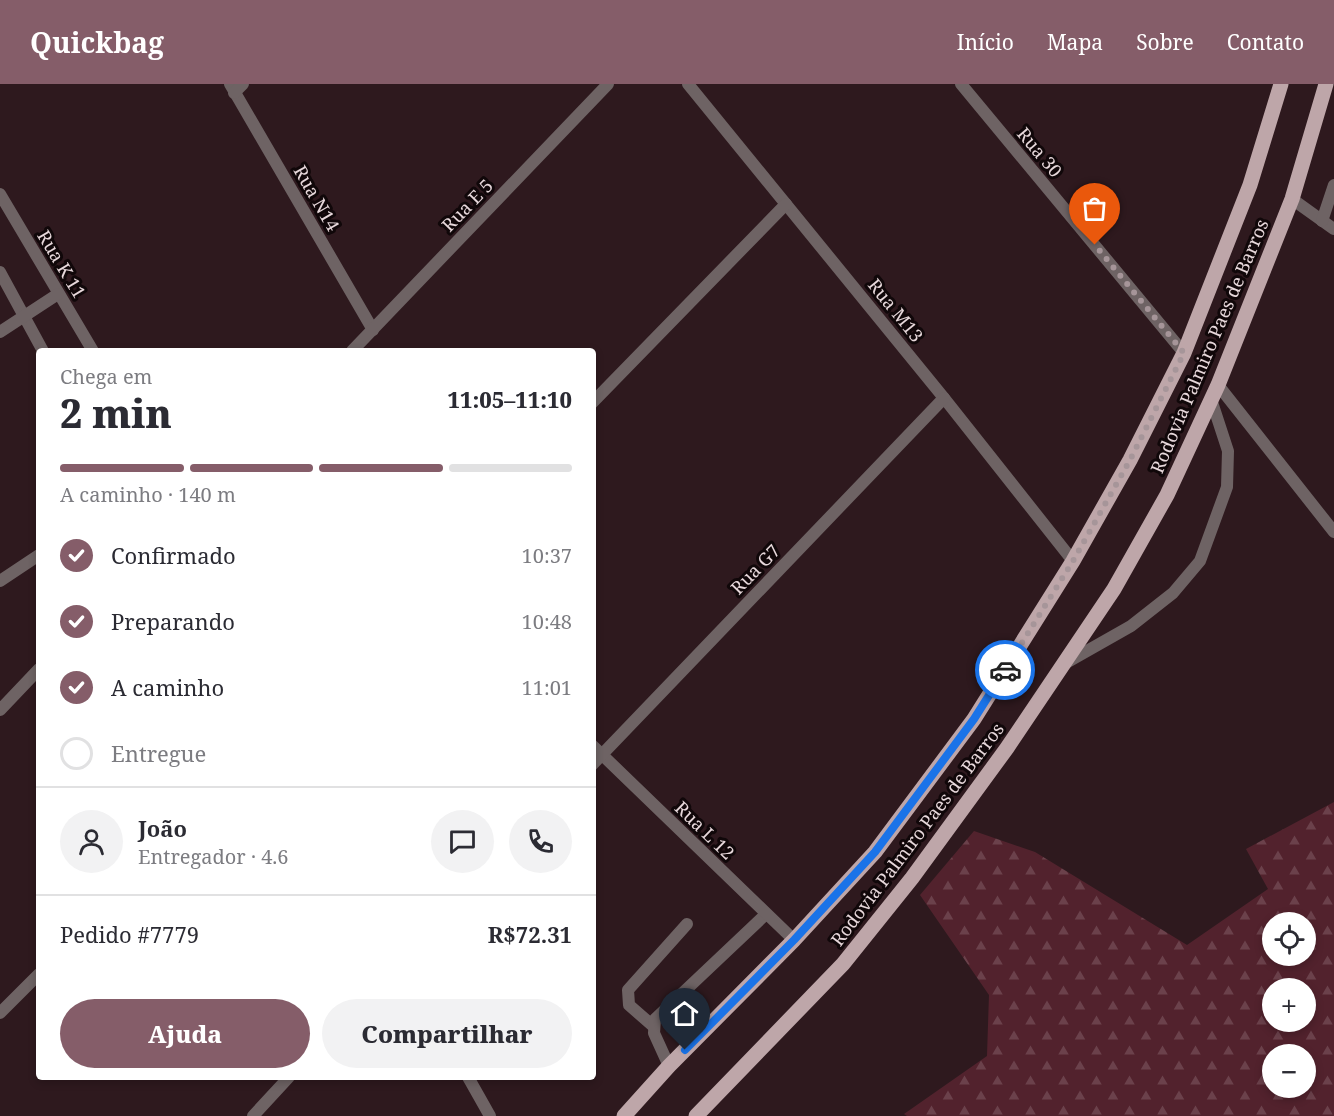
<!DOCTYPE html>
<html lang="pt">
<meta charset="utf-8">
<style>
body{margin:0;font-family:"Noto Serif",serif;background:#f2f2f3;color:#2b2b33;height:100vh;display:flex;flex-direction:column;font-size:22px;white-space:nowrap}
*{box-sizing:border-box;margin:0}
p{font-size:20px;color:#7c7c81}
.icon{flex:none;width:33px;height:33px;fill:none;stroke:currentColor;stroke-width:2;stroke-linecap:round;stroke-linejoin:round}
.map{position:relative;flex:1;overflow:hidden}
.sheet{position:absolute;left:36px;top:264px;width:560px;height:732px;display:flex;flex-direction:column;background:#fff;border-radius:6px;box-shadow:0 3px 9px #0003}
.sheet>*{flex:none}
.buttons{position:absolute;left:1262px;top:828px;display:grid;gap:12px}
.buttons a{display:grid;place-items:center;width:54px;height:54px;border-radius:50%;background:#fff;box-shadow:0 3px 9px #0003;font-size:30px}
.pin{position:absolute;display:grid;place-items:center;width:51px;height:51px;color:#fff;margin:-62px -26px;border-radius:50% 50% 50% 0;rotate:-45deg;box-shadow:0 0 6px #0007}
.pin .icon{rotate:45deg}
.courier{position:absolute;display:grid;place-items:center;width:60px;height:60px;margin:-30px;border:4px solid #1a73e8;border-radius:50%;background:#fff;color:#222;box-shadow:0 2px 8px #0007}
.summary em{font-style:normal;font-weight:800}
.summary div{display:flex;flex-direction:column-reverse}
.summary{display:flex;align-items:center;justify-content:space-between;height:102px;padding:0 24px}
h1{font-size:39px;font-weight:800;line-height:45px}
.bar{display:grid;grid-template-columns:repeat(4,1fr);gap:9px 6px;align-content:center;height:72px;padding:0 24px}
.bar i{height:8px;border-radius:4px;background:#e1e1e2}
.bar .current{background:#855d69}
.bar p{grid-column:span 4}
.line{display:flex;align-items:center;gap:15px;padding:0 24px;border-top:2px solid #e1e1e2}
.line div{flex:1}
.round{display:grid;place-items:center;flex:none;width:63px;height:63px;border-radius:32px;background:#f2f2f3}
ol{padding:0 24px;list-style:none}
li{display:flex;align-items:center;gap:18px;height:66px}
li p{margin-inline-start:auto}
li .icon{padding:6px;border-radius:50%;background:#855d69;color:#fff;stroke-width:4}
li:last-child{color:#7c7c81}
li i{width:33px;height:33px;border:3px solid #e1e1e2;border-radius:50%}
.action{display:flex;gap:12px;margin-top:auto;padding:12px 24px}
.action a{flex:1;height:69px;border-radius:36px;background:#855d69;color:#fff;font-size:24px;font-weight:800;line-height:69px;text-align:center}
.action a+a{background:#f2f2f3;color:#2b2b33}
header{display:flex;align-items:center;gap:36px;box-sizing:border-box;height:84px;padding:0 30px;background:#855d69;color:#fff}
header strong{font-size:28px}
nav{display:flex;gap:33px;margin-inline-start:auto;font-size:21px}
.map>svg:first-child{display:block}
.forest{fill:url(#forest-firs);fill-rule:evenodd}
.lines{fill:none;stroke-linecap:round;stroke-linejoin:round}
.service{stroke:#6e6364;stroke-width:12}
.minor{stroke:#6e6364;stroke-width:12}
.primary{stroke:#bea6a9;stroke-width:15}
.done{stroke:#a69599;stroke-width:6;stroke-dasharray:0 10.8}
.route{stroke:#1a73e8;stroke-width:8}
.labels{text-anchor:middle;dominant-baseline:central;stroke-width:6;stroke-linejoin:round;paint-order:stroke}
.street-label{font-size:18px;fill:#e7d8db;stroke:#100709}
</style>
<header>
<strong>Quickbag</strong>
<nav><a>Início</a><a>Mapa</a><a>Sobre</a><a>Contato</a></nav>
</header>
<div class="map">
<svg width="1334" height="1032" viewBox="0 0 1334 1032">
<defs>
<pattern id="forest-firs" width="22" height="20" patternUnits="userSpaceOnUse" patternTransform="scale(1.5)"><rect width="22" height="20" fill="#52222d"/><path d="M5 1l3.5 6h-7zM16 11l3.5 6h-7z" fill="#6b414b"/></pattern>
</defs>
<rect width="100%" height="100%" fill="#2e191e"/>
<path class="forest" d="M1334,718V1032H907L904,1030L987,972L989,911L920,811L974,747L1035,768L1187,861L1268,805L1246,765ZM1272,838H1305V872H1272ZM1272,904H1305V938H1272ZM1272,970H1305V1004H1272Z"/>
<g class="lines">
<g class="service">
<path d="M1292,115L1334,145"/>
<path d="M1064,580L1131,542L1173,509L1200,477L1227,403L1228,367L1211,315"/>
<path d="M653,942L629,921L628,906L687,840"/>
<path d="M669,982L654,949L655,935L766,830"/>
</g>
<g class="minor">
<path d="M230,0L373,246"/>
<path d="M688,0L944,314L1073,477"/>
<path d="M961,0L1184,269"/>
<path d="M234,9L243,0"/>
<path d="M0,110L93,267"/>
<path d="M1322,137L1334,101"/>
<path d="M0,188L43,267"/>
<path d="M0,248L58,210"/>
<path d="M352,267L608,0"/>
<path d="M1218,301L1334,448"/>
<path d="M592,319L786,120"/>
<path d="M0,497L39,471"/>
<path d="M0,626L39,585"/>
<path d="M592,661L794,856"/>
<path d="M592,681L944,314"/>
<path d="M0,929L39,890"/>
<path d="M468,993L490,1032"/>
<path d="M253,1032L289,993"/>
</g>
<g class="primary">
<path d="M624,1032L669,982L794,856L875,768L974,635L1073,477L1130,376L1184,269L1250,101L1281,0"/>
<path d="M696,1032L843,880L912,794L1007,664L1114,505L1167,411L1218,301L1292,115L1326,0"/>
</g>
</g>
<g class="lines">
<path class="done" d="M1005,586L1073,477L1130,376L1184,269L1095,161"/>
<path class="route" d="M685,966L794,856L875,768L974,635L1005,586"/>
</g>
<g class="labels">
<g class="street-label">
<text transform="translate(1040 68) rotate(50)">Rua 30</text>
<text transform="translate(317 114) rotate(60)">Rua N14</text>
<text transform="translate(467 121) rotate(-46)">Rua E 5</text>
<text transform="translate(62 180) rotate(59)">Rua K 11</text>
<text transform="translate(896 226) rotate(51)">Rua M13</text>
<text transform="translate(1209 262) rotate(-67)">Rodovia Palmiro Paes de Barros</text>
<text transform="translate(755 485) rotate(-46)">Rua G7</text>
<text transform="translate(705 746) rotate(44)">Rua L 12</text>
<text transform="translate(917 750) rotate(-53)">Rodovia Palmiro Paes de Barros</text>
</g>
</g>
</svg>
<div class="buttons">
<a><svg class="icon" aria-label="locate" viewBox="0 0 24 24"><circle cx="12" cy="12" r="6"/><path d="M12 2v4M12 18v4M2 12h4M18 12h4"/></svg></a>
<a>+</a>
<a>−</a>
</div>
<div class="pin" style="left:1095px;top:161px;background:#ea580c"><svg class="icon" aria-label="bag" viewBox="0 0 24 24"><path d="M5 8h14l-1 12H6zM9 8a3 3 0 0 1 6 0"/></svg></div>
<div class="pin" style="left:685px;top:966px;background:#1f2937"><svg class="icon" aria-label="home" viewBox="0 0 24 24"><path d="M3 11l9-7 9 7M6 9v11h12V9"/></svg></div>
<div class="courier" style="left:1005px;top:586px"><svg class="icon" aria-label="car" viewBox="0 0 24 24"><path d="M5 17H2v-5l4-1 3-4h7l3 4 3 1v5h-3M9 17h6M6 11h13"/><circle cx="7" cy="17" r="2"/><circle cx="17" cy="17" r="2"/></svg></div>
<section class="sheet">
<div class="summary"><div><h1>2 min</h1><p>Chega em</p></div><em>11:05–11:10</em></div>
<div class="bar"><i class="current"></i><i class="current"></i><i class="current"></i><i></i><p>A caminho · 140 m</p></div>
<ol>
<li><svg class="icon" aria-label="check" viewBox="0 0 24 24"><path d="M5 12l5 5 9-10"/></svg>Confirmado<p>10:37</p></li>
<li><svg class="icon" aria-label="check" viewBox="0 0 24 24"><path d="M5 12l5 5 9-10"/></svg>Preparando<p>10:48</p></li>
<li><svg class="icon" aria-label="check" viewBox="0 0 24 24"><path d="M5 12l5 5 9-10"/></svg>A caminho<p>11:01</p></li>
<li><i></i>Entregue</li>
</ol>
<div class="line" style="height:108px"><a class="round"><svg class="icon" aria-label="person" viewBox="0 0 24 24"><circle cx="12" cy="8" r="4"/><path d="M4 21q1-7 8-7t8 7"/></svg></a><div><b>João</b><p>Entregador · 4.6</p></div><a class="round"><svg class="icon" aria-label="chat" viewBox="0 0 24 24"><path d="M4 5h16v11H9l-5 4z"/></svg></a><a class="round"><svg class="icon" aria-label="phone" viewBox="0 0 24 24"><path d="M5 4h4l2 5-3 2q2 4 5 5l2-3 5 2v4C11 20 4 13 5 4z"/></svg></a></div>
<div class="line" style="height:78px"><div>Pedido #7779</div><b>R$72.31</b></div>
<div class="action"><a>Ajuda</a><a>Compartilhar</a></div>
</section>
</div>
